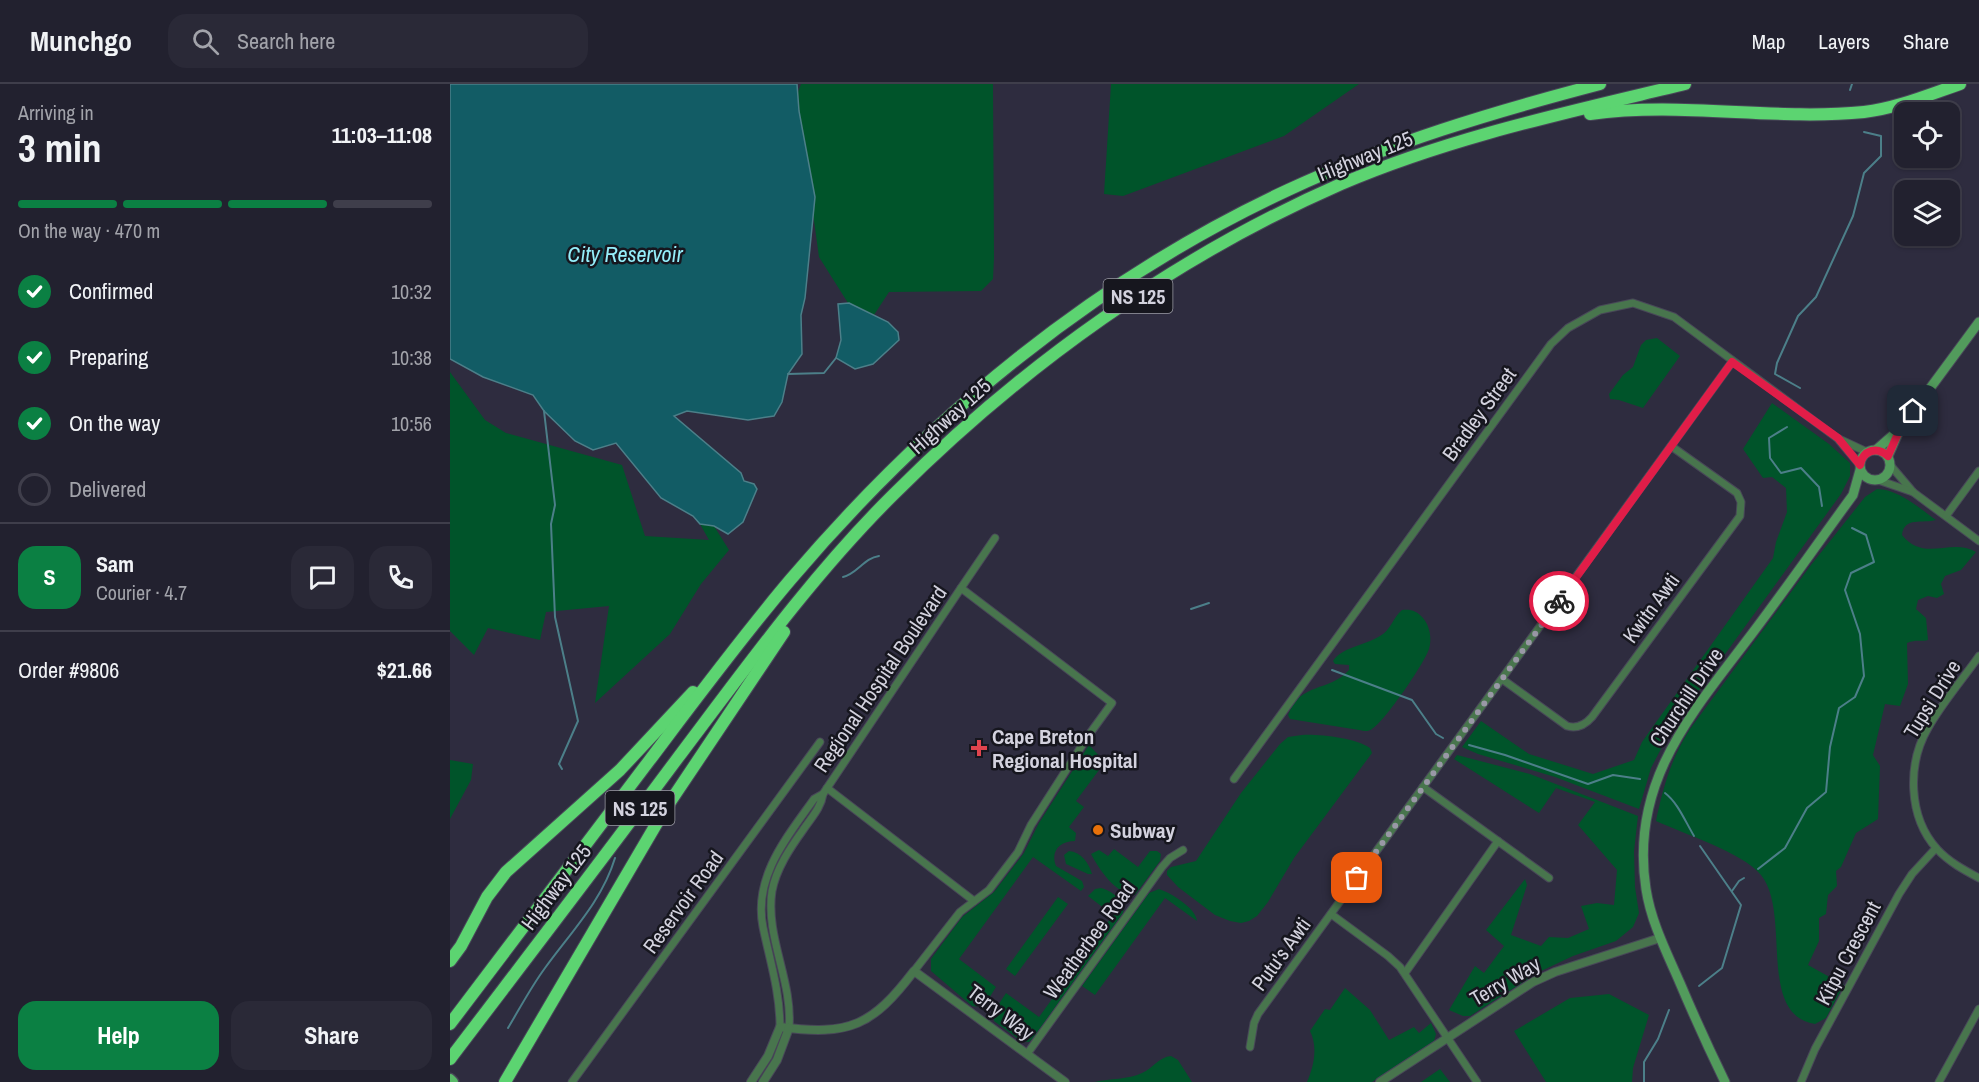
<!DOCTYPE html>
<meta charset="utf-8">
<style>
body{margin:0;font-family:"Archivo Narrow",sans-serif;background:#2a2937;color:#f1f3f6;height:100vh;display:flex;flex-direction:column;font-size:22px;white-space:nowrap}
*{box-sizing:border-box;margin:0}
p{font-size:20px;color:#a2a3aa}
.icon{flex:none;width:33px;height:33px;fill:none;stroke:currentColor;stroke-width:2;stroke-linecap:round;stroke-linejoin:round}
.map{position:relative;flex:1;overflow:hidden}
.side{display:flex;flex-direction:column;background:#22212f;width:450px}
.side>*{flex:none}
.controls{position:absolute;left:1444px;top:18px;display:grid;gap:12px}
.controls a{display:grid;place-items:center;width:66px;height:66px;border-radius:12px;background:#22212f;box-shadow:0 2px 4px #0004,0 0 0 2px #3f3e4b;font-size:30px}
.pin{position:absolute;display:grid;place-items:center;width:51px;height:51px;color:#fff;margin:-26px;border-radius:12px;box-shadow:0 3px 9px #0006}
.courier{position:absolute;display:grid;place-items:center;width:60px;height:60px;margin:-30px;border:4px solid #e11d48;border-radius:50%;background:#fff;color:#222;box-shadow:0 2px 8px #0007}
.headline em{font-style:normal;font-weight:700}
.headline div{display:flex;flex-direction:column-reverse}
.headline{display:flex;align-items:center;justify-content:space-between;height:102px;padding:0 18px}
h1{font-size:39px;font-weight:700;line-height:45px}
.bar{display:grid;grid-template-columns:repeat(4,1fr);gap:9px 6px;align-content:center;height:72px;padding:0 18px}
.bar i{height:8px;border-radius:4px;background:#3f3e4b}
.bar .active{background:#0b8043}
.bar p{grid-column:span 4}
.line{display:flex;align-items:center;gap:15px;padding:0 18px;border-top:2px solid #3f3e4b}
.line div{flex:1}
.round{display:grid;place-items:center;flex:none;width:63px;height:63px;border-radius:18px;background:#2a2937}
ol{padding:0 18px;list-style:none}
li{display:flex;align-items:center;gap:18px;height:66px}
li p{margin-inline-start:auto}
li .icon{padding:6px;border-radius:50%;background:#0b8043;color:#fff;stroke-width:4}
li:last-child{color:#a2a3aa}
li i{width:33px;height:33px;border:3px solid #3f3e4b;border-radius:50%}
.action{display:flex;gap:12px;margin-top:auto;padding:12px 18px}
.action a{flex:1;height:69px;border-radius:18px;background:#0b8043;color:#fff;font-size:24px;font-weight:700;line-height:69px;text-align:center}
.action a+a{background:#2a2937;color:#f1f3f6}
header{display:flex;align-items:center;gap:36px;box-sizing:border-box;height:84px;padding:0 30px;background:#22212f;border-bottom:2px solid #3f3e4b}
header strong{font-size:28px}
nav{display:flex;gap:33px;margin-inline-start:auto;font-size:21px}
.search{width:420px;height:54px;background:#2a2937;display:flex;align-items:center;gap:15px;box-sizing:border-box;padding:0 21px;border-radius:18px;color:#a2a3aa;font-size:22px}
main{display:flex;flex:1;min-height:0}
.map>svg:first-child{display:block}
.green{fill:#00542a}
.water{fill:#125c65;stroke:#4c7f89;stroke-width:1.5}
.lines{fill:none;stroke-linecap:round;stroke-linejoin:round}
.stream{stroke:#4c7f89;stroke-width:2}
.minor-casing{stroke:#484758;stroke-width:9}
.tertiary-casing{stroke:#484758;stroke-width:10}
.secondary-casing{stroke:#484758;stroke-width:11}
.primary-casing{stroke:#484758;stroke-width:13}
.motorway-casing{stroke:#484758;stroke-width:14}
.minor{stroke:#48754d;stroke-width:7}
.tertiary{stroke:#48754d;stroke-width:8}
.secondary{stroke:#529b5c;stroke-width:9}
.primary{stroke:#58b968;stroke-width:10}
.motorway{stroke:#5cd471;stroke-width:12}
.done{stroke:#9998a6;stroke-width:6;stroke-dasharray:0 10.8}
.route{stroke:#e11d48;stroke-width:8}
.health-dot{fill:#e0444e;stroke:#16161e;stroke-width:2}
.food-dot{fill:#e8710a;stroke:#16161e;stroke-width:2}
.labels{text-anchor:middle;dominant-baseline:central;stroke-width:5;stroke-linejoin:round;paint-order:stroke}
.shield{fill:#16161e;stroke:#9a9aa4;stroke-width:1.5}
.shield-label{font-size:20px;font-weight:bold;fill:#d3d2de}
.street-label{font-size:21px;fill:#d3d2de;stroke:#16161e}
.poi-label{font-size:21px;font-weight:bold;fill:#d3d2de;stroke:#16161e;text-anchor:start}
.water-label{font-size:22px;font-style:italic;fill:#95eefa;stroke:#16161e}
</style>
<header>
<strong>Munchgo</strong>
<div class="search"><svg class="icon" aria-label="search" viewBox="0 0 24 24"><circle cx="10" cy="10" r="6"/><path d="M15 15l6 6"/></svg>Search here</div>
<nav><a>Map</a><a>Layers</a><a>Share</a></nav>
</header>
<main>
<section class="side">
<div class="headline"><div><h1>3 min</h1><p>Arriving in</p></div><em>11:03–11:08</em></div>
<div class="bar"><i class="active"></i><i class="active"></i><i class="active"></i><i></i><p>On the way · 470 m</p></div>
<ol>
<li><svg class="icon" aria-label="check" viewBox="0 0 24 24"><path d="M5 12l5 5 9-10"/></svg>Confirmed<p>10:32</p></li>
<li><svg class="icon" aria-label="check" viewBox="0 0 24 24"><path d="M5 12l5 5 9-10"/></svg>Preparing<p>10:38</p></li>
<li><svg class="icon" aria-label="check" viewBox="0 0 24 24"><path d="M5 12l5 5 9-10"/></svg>On the way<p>10:56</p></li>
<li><i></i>Delivered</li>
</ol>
<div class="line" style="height:108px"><b class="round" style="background:#0b8043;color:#fff">S</b><div><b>Sam</b><p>Courier · 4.7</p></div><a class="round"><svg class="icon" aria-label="chat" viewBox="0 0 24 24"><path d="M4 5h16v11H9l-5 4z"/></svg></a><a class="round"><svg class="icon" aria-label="phone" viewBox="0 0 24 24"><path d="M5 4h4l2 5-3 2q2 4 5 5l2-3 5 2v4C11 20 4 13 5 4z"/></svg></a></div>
<div class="line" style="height:78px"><div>Order #9806</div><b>$21.66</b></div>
<div class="action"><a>Help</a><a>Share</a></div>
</section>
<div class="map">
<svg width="1529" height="998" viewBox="0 0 1529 998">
<rect width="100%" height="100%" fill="#2e2c3f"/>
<g class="green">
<path d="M351,0H543L544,174L543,195L531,207L439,208L424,231L398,219L369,173L349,27L348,8Z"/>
<path d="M661,0H909L834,52L673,112L654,110Z"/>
<path d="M1207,254L1230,272L1193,324L1169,316L1160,315L1159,310L1173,291L1183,283L1191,261L1196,256Z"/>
<path d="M0,288L35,336L56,349L172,381L195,452L259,456L250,440L264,442L279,466L251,500L220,550L145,619L159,522L96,528L90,556L38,544L24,571L0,547Z"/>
<path d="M1322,319L1379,360L1400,379V392L1391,410L1223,642L1201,684L1189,725L1105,693L1028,670L1012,663L1031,637L1079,670L1143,690L1184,676L1192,658L1323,474L1326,458L1337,428L1336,404L1322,393L1313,394L1293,365Z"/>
<path d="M1427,405C1448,405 1469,424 1486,436C1473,440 1454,432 1452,451C1474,479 1501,453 1526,468L1511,486L1495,492L1491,500L1494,510L1487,514L1478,512L1468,516L1466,525L1476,534L1478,556C1469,558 1467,555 1457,559L1458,600L1450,622L1435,620L1423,671L1430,682L1428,735L1406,749L1391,783L1386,787L1387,802L1378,811L1376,830L1369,834V857L1358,881L1394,901L1376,934L1365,940C1306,931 1342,829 1311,791C1292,768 1234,750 1206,737C1213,703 1221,675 1240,645L1361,481L1415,413Z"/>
<path d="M952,526C961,525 967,527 973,534C980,542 982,555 979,565C974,580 935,637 922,645C918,648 914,647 909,646L840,635L838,631C851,597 878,609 899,586V581L885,580L883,577C892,563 916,561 930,552C941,546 943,533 952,526Z"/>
<path d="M852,651C870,650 905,654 920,664L922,669L844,774L818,818L807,832L799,837L791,839L780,837L765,831L728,803L717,791V787L721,783L746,777L791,709L830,660L838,653Z"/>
<path d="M639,661L655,678L626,717L634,723L619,743L626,749L625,757C610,757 600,767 606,782L632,797L634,803L631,807L583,773L509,875L546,903C540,912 535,925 522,922L481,887V875L512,833L544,808L574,769L589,739Z"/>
<path d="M1007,671L1080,690L1188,732L1184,767L1185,803L1189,829L1183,843L1166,857L1123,872L1089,888L1020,932H1013L999,926L1025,882L1034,889L1054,862L1036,846L1075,795L1077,801L1061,851L1091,862L1099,853L1118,854L1139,845L1131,822L1147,819L1164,821L1167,786L1128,741L1145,718L1106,704L1089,729L1004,675Z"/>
<path d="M0,676L23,680L21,696L0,735Z"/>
<path d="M664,765L688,783L700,767H707L711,770L710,777L685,811C665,810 649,785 641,770L649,766L658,772Z"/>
<path d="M619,767C631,768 639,779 642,790H638L616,780L614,771Z"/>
<path d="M651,804C662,807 676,817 673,829L584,953L579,958L571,957L544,937L543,929L556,909L589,933L663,831L638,812L645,805Z"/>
<path d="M709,805C721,809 746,824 747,837L715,814L645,911L632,902L699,809Z"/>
<path d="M608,813L618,820L565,892L556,885Z"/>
<path d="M895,904L920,926L939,956L964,943L969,949L981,939L986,950L984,957L922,998H857C864,982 868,963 860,947L875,925L880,926Z"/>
<path d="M1159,910L1199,931L1183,984L1182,998H1096L1064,947L1120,914Z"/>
<path d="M721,972L728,976L742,998H645C660,994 678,996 692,989C703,984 709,973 721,972Z"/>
<path d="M990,985L1000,998H971Z"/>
</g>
<g class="water">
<path d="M0,0H347L349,27L365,113L355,214L351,231L352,270L338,290L332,318L324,332L298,336L237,327L224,332L291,389L294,397L304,400L307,405L293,438L278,450L264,442L250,440L243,432L211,414L166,359L143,366L125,357L94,327L83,311L33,293L0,275Z"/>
<path d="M399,219L438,238L448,248L449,256L423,280L405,285L386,274L391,256L388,220Z"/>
</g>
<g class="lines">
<g class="stream">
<path d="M1400,6L1402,0"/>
<path d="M338,290L374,289L386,274"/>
<path d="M1350,304L1325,290L1327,279L1348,232L1366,213L1403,132L1414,89L1431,72V52L1414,48"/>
<path d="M94,327L105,421L101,440L105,533L128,637L109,680L112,685"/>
<path d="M1337,343L1319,354L1320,374L1331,389L1351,384L1369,403L1372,422"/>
<path d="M393,493C407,490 414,474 429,472"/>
<path d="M741,525L759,519"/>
<path d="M882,586L962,616L986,650L993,654"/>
<path d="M1019,661L1055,671L1138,700L1163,691L1190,695"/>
<path d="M1215,709C1228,719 1235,737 1244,752"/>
<path d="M1308,785L1335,764L1357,724L1376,708L1380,663L1389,624L1405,613L1414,592L1410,550L1395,506L1401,489L1424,478L1416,451L1402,444"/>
<path d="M1282,807L1289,797L1294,794"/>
<path d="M1249,902L1272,884L1291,821L1250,762"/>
<path d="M58,944C70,924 81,903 95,884C121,848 152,817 165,774"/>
<path d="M1194,998V978L1208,955L1219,926"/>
</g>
<defs>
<g id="minor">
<path d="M1389,356L1410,381"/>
<path d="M1441,382L1463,408L1529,457"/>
<path d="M1428,396L1463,408"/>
<path d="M1496,432L1529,387"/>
<path d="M511,504L545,454"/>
<path d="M1529,572C1512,596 1492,619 1478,644C1457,680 1458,733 1487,765C1499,778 1514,786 1529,794"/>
<path d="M1052,595L1117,642C1127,645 1135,641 1142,633L1290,432L1291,418L1287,409L1221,362"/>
<path d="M784,695L1101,260L1118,244L1150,226L1183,219L1224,233L1387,354L1417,368"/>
<path d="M973,703L1099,794"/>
<path d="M377,704L524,817"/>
<path d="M881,830L938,872L950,883L1027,998"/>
<path d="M955,889L1048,757"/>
<path d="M330,943C330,908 320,877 313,843C303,793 337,753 364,715L373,710"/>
<path d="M339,944C343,897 315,853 322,807C326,785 340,764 353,746C361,734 371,724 373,710L511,504L662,619L638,652L581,741L568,768L539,806L510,828L464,887"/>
<path d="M800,963L804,939L808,930L1282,278"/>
<path d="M577,970L712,783L720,774L733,766"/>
<path d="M122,998L370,658"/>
<path d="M1351,998L1365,965L1449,810L1462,790L1486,764"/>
<path d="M1489,998L1529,925"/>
</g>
<g id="tertiary">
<path d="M301,998L318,972L330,943C400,952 422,942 464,887L615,998"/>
<path d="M313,998L327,976L339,944"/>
<path d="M930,998L1083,898L1105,888L1210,854"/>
</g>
<g id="secondary">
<circle cx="1425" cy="381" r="15"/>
<path d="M1426,366L1450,345L1529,238"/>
<path d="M1438,372L1449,347"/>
<path d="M1275,998C1259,965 1244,932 1230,899C1217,869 1201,838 1196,805C1179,696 1244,627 1304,547C1338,502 1370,456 1403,411L1410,386"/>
</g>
<path id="primary" d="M0,995L3,998"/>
<g id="motorway">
<path d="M1140,30C1231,17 1323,37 1414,28C1447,24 1478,11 1510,0"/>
<path d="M0,877L11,862L37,813L56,788L170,686L243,608"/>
<path d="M0,940C66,852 133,765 199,677C245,616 291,554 341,495C478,334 646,195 838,106C939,59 1043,28 1150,0"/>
<path d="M0,975C76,875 152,776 227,675C295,585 363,490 444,410C572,282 724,173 891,100C1001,53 1119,28 1235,0"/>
<path d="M55,998L214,727L334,548"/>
</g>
</defs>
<use href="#minor" class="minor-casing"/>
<use href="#tertiary" class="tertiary-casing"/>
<use href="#secondary" class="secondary-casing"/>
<use href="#primary" class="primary-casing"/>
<use href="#motorway" class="motorway-casing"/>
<use href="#minor" class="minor"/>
<use href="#tertiary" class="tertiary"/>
<use href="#secondary" class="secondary"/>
<use href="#primary" class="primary"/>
<use href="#motorway" class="motorway"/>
</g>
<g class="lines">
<path class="done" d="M907,794L1109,517"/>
<path class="route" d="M1109,517L1282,278L1388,354L1410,381C1413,366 1427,362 1438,372L1450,345L1463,327"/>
</g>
<path class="health-dot" d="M526 655h6v6h6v6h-6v6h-6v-6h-6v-6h6z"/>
<circle class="food-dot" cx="648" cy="746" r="6"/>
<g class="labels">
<g class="shield">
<rect x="653.5" y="195" width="69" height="34" rx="4.5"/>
<rect x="155.5" y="707" width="69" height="34" rx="4.5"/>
</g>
<g class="shield-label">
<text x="688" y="212">NS 125</text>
<text x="190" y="724">NS 125</text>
</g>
<g class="street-label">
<text transform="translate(915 72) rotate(-22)">Highway 125</text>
<text transform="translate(1029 330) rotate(-54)">Bradley Street</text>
<text transform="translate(500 332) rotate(-42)">Highway 125</text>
<text transform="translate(1201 524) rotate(-54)">Kwitn Awti</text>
<text transform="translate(430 595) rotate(-56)">Regional Hospital Boulevard</text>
<text transform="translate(1236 613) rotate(-56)">Churchill Drive</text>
<text transform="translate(1482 615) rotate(-58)">Tupsi Drive</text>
<text transform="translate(106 803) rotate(-53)">Highway 125</text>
<text transform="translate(233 818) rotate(-54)">Reservoir Road</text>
<text transform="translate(639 856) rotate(-54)">Weatherbee Road</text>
<text transform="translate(1398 869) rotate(-62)">Kitpu Crescent</text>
<text transform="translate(831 870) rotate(-54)">Putu's Awti</text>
<text transform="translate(1055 897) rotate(-30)">Terry Way</text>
<text transform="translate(551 928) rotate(37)">Terry Way</text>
</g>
<g class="poi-label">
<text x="542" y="652">Cape Breton<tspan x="542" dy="24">Regional Hospital</tspan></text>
<text x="660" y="746">Subway</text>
</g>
<g class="water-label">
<text x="175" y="170">City Reservoir</text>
</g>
</g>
</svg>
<div class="controls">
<a><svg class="icon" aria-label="locate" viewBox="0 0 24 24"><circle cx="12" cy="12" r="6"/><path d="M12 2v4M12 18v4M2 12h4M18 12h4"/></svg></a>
<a><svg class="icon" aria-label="layers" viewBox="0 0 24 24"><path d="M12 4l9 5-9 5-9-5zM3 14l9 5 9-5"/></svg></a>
</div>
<div class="pin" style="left:907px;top:794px;background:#ea580c"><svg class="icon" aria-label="bag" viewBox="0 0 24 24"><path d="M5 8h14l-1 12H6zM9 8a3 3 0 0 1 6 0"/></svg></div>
<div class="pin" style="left:1463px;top:327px;background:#1f2937"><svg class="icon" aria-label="home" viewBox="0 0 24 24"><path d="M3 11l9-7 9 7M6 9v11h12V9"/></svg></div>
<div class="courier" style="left:1109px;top:517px"><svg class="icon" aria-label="bike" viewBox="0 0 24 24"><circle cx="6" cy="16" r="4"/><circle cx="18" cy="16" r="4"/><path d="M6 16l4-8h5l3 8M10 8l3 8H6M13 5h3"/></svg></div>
</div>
</main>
